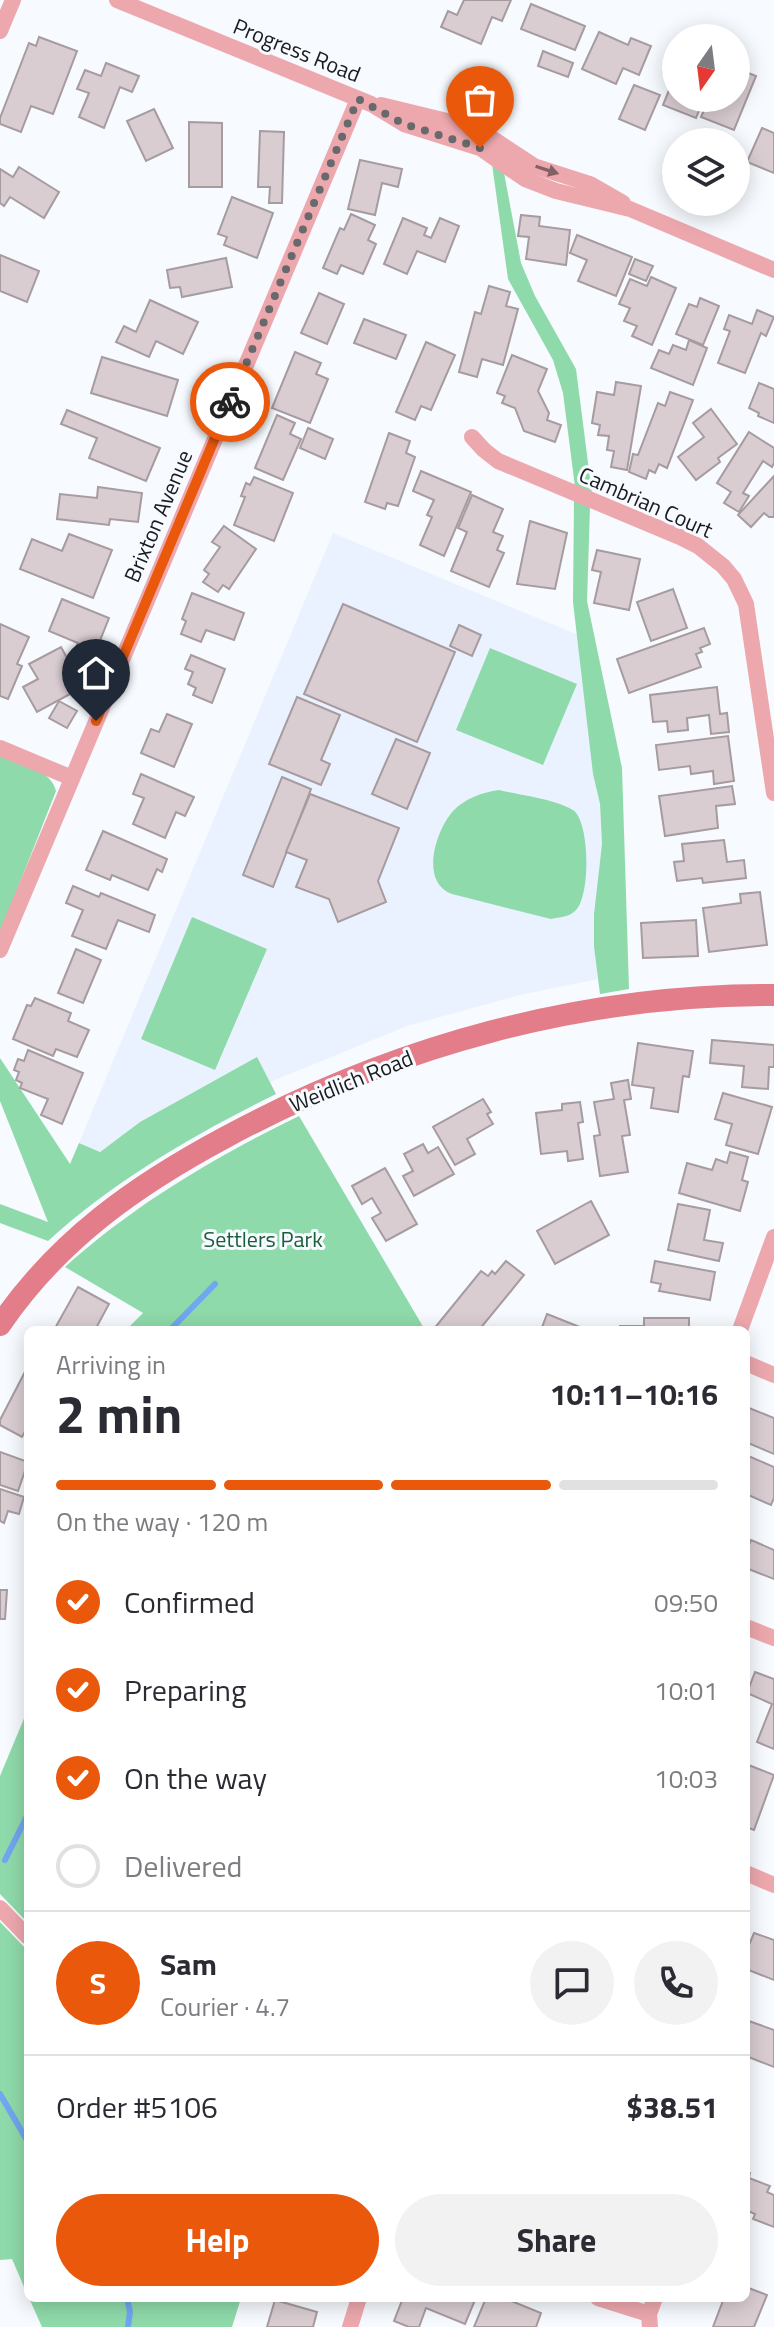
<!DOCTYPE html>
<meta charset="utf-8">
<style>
body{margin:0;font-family:"Titillium Web",sans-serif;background:#f2f2f3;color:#2b2b33;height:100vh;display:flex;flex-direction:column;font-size:30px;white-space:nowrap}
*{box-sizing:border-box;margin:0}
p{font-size:26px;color:#7c7c81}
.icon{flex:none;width:44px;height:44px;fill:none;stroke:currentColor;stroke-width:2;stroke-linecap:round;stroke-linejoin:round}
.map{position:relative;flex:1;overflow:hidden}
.details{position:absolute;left:24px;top:1326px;width:726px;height:976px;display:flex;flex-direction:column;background:#fff;border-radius:12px;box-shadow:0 4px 20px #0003}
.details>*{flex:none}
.needle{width:52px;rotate:194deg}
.fabs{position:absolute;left:662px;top:24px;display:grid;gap:16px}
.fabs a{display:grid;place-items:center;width:88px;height:88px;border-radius:50%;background:#fff;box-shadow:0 4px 20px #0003;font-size:40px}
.pin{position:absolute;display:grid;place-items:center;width:68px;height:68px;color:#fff;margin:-82px -34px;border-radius:50% 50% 50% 0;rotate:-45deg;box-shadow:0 0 8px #0007}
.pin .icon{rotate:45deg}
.courier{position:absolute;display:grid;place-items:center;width:80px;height:80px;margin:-40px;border:6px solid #ea580c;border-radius:50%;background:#fff;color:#222;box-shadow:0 2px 10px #0007}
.head em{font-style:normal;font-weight:700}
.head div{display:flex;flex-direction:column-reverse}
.head{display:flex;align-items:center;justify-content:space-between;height:136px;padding:0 32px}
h1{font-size:52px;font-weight:700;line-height:60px}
.bar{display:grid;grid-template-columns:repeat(4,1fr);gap:12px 8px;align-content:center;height:96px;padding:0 32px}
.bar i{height:10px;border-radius:6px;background:#e1e1e2}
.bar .on{background:#ea580c}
.bar p{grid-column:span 4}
.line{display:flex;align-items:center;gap:20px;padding:0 32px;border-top:2px solid #e1e1e2}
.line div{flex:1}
.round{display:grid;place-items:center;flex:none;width:84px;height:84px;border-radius:42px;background:#f2f2f3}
ol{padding:0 32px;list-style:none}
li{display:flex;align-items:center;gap:24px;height:88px}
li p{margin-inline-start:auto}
li .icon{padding:8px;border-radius:50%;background:#ea580c;color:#fff;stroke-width:4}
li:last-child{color:#7c7c81}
li i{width:44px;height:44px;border:4px solid #e1e1e2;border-radius:50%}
.action{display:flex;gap:16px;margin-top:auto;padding:16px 32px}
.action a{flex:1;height:92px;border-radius:48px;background:#ea580c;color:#fff;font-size:32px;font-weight:700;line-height:92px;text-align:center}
.action a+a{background:#f2f2f3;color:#2b2b33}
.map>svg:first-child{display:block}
.built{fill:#eaf2ff}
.green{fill:#8fdaaa}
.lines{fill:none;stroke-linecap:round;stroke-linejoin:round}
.stream{stroke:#71a6f0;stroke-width:6}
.building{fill:#d9cdd2;stroke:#a69b9f;stroke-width:2}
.street{stroke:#eda8ae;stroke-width:16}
.secondary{stroke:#e27d89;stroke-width:22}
.oneway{fill:#836266}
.done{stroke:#67696c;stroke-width:8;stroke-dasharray:0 14.4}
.route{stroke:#ea580c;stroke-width:10}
.labels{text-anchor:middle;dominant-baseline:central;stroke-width:6;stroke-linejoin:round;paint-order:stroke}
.street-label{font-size:22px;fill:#191b1e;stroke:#f7fafe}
.park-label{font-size:22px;fill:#195e39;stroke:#f7fafe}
</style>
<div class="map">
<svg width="774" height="2327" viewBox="0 0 774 2327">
<rect width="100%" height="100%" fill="#f7fafe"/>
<path class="built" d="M333,533L578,635L593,774L600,804L602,844L594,914V947L598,979L520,995L407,1026L270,1082L256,1058L140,1122L99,1152L79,1143Z"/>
<g class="green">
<path d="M492,164L504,173L521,263L535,296L576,369L592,494L575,487L563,393L553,360L508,279Z"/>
<path d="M574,500L590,507L587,601L622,768L629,989L600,994L594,947V914L602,844L600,804L593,774L573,602Z"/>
<path d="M490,648L577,684L543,765L456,730Z"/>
<path d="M0,755C18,763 51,769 56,791L0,933Z"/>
<path d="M499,790C519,795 555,799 573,810C590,821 591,897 575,911C569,917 560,917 551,919L452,894C419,882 436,830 453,811C464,799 483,792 499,790Z"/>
<path d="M192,917L267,949L215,1070L141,1039Z"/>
<path d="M257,1057L276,1094C195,1134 115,1180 48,1241L0,1223V1204L48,1222L0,1101V1058L70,1164L79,1143L100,1152L140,1122Z"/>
<path d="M299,1116L425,1330H126L143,1313L65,1267C135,1204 215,1157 299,1116Z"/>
<path d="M28,1709V1923L0,1894V1776Z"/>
<path d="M0,1922L28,1951V2296L12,2259L0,2260Z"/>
<path d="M29,2298H241L232,2327H42Z"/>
</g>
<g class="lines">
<g class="stream">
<path d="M170,1330L215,1284"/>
<path d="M5,1860L28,1814"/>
<path d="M0,2094L28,2142"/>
<path d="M127,2298L130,2312L128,2327"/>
</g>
</g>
<g class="building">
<path d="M464,0H511L502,21L492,17L481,44L441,27L448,11L457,15Z"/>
<path d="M531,4L585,26L575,50L521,29Z"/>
<path d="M599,32L628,45L631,38L651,46L639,75L623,68L616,84L582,69Z"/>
<path d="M39,37L77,51L53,114L31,106L21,132L0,124V118L29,43L36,46Z"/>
<path d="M543,51L573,63L568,77L538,66Z"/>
<path d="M106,63L139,76L132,92L120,87L104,128L79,117L89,93L77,89L85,70L101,76Z"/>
<path d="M736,68L756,76L734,130L701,117L709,98H736Z"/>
<path d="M676,73V98H704L696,118L663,105Z"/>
<path d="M634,85L660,95L645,130L619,119Z"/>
<path d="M154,109L173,148L146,161L127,121Z"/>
<path d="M189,122L222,123V187H189Z"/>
<path d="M762,128L774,133V173L747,162Z"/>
<path d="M260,131L284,132L282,203H269L270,187H258Z"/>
<path d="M360,160L402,169L398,187L382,183L375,215L348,209Z"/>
<path d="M19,167L59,192L44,218L10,197L4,206L0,203V169L13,177Z"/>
<path d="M232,197L273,213L257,258L224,245L227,237L218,234Z"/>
<path d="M351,214L375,225L368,240L376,244L363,274L341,265L337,274L323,268L340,228L344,230Z"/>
<path d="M521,215L540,217L539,226L570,230L566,265L526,259L529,237L518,236Z"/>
<path d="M403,218L427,228L424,235L431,238L440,218L459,226L445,262L417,251L407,274L384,264Z"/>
<path d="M577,235L632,257L616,296L578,281L587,260L570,253Z"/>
<path d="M0,255L39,271L27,302L0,291Z"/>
<path d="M226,258L232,287L182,297L180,287L170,288L167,270Z"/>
<path d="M635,259L653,266L646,281L629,274Z"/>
<path d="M651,277L676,288L652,345L632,336L637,326L624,321L630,308L619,304L630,279L647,286Z"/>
<path d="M489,286L510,292L506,306L518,309L503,365L482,359L477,377L459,372L475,312L481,314Z"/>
<path d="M319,293L344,304L327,344L301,333Z"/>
<path d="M700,298L719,306L703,345L676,334L689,304L697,307Z"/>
<path d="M150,300L198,322L183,354L156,341L149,357L116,342L124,326L136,332Z"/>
<path d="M757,310L774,317L766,336L761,333L745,373L718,363L730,331L724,329L729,315L752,324Z"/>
<path d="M364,319L406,335L396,359L354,343Z"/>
<path d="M689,340L707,348L693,385L651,368L659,350L669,354L673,345L686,350Z"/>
<path d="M426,342L455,355L431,410L421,406L415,420L396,412Z"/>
<path d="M295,352L321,363L316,374L328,379L310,423L272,408Z"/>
<path d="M512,355L547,369L538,391L549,413L547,420L561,425L555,442L524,431L515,408L502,403L505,396L497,393Z"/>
<path d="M102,357L178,380L167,416L91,393Z"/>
<path d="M616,382L641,386L627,470L611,467L614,451L607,450L609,436L598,435L600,425L592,423L597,392L614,395Z"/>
<path d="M759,383L774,389V423L758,416L759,413L749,408Z"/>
<path d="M670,392L693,400L667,468L659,464L655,473L649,470L646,479L629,472L633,454L638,455L658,403L665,406Z"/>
<path d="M711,409L737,444L718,458L720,462L696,480L678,457L704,437L693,423Z"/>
<path d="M67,410L160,448L146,481L89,458L97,438L61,424Z"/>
<path d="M277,415L295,423L290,434L301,439L283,480L255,468Z"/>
<path d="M308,428L333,439L325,459L300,448Z"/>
<path d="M749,432L774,448V463L772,467L763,461L743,493L749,496L739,512L724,503L731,492L717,483Z"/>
<path d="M389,433L410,441L406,453L415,457L398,506L387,503L385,509L365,502Z"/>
<path d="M421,471L471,492L444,556L420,545L432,517L427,515L434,500L413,491Z"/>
<path d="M774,476V517H769L764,513L751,527L738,515Z"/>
<path d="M254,477L293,493L274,541L234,525L245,497L241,496L246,483L250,485Z"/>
<path d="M98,487L142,493L138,522L110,519L109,525L57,519L60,494L97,498Z"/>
<path d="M472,495L503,509L493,532L503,536L497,550L504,553L489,587L451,571L467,532L458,528Z"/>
<path d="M530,521L567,533L555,589L517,584Z"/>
<path d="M224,526L256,549L229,589L223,585L218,592L203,582L209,574L204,570L220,547L212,542Z"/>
<path d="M69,534L112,550L93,598L20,569L32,539L62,551Z"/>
<path d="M597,550L640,559L629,610L594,603L601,572L592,570Z"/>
<path d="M673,589L687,628L651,641L637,602Z"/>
<path d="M192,593L244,613L234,640L206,630L201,642L181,634L186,621L182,619Z"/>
<path d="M62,599L109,618L91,663L73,655L78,643L49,631Z"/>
<path d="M343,604L455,652L417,742L304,694Z"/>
<path d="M0,624L29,637L17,664L22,666L8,699L0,696Z"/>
<path d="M459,625L481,635L472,656L450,646Z"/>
<path d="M704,628L710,644L700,648L702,652L696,654L701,667L629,693L617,659Z"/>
<path d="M61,647L83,687L37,712L23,687L38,679L29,664Z"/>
<path d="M191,655L225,669L212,703L193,695L196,688L188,684L193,672L185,669Z"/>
<path d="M717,687L720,714L727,713L729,732L711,734L709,715L687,718L688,730L668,732L667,721L653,722L650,695Z"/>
<path d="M297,697L340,715L321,760L330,764L321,785L269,764Z"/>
<path d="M59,701L77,711L67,728L49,718Z"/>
<path d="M167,714L192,724L174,767L141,753L151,729L159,732Z"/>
<path d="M728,736L734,781L714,784L713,771L691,774L690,766L659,770L656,745Z"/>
<path d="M396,739L430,753L407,809L372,794Z"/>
<path d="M141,774L194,797L185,816L176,812L165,838L133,824L144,798L133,794Z"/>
<path d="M282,777L311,789L273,887L243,875Z"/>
<path d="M732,786L735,804L716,806L718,828L665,836L659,796Z"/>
<path d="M310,794L399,828L378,881L386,902L338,922L329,899L296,887L307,860L286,852Z"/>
<path d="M103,831L167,859L162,872L157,869L148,890L112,875L110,880L86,870Z"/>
<path d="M724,840L727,862L744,860L746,878L703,883L702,878L677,881L674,862L684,861L682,844Z"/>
<path d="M73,886L99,897L101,893L155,915L149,932L118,920L106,949L72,936L83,910L66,903Z"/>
<path d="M760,892L767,945L709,952L703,908L741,903L740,894Z"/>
<path d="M696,920L698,956L643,958L641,923Z"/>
<path d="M76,949L101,960L83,1003L58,993Z"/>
<path d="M35,998L71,1013L68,1021L89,1030L77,1057L56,1049L53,1056L13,1039L27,1005L31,1006Z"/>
<path d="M712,1040L774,1045V1067H769L768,1089L742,1087L744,1066L710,1063Z"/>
<path d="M638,1043L693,1051L689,1077L683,1076L678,1112L651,1108L654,1088L632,1085Z"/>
<path d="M28,1050L83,1073L62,1124L41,1115L48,1099L20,1088L22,1083L16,1080L19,1072L14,1070L18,1059L24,1061Z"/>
<path d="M628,1080L631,1099L624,1100L630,1135L622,1136L628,1172L600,1176L594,1136L600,1135L594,1102L614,1099L611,1083Z"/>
<path d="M723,1093L772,1107L758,1154L726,1145L732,1124L715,1119Z"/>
<path d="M483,1099L491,1112L487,1114L493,1124L467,1139L475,1154L455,1165L433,1127Z"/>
<path d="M580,1102L583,1122L578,1123L583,1159L568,1161L567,1151L541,1154L536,1113L562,1110V1104Z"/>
<path d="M423,1144L428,1153L438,1147L454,1174L414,1196L403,1176L413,1171L404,1154Z"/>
<path d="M730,1152L748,1157L742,1180L748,1182L740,1211L679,1193L687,1163L712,1170L716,1159L727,1163Z"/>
<path d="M385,1168L417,1224L386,1241L372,1218L381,1213L372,1198L362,1204L352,1186Z"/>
<path d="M591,1201L609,1235L555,1264L537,1231Z"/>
<path d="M678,1204L710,1210L704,1240L723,1243L719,1261L668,1250Z"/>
<path d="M506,1261L524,1275L479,1330H433L481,1271L488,1276L492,1271L495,1274Z"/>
<path d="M655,1261L715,1272L710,1300L659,1291L661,1284L651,1282Z"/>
<path d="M78,1287L109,1304L95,1330H54Z"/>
<path d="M547,1314L580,1327L579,1330H541Z"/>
<path d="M644,1318H689V1330H620V1326H644Z"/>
<path d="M28,1366V1426L22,1437L0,1425V1420Z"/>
<path d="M749,1408L774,1418V1454L746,1442V1415Z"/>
<path d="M0,1452L28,1462L18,1491L0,1485Z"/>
<path d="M746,1455L774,1467V1498L771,1505L746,1494Z"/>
<path d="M0,1489L24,1497L19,1514L8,1511L4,1523L0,1521Z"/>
<path d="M751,1540L774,1550V1579L746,1568V1552Z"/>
<path d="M0,1590H7L5,1619H0Z"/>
<path d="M755,1672L774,1679V1749L757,1742L772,1704L747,1693Z"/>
<path d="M746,1764L774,1775L754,1830L746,1827Z"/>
<path d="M754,1933L774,1940V1980L746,1969V1952Z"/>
<path d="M746,2020L774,2030V2067L746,2056Z"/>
<path d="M746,2171L750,2173L749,2178L770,2186L767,2192L774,2195V2227L753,2219L755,2214L746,2210Z"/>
<path d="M746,2287L767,2295L754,2327H713L724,2298H746Z"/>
<path d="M403,2298H470L475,2300L465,2324L426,2308L419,2327H409L394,2321Z"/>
<path d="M486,2298H504L541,2313L536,2327H474Z"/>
<path d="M275,2300L317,2312L313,2327H267Z"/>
</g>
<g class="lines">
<g class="street">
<path d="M117,0L371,104L404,124L480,148L525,179L556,191L630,209L774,270"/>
<path d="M0,31L13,0"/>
<path d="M381,105L447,121L487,135L534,166L590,184L623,203"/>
<path d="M472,437L484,450L498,461L680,537L698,546L723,566L734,579L746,604L774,793"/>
<path d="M0,748L72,778"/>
<path d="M0,950L358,99"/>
<path d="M740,1330L774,1237"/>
<path d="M746,1363L774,1375"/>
<path d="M746,1627L774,1638"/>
<path d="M746,1873L774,1885"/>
<path d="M0,1908L28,1937"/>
<path d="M598,2298L649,2314"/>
<path d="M350,2327L359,2298"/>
<path d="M650,2327L649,2314L655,2298"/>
</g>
<path class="secondary" d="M0,1325C58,1240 136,1185 226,1137C394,1046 583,994 774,995"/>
</g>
<defs><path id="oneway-solid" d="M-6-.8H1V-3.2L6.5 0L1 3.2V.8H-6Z" transform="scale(2)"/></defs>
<use class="oneway" href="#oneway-solid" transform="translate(547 170) rotate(18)"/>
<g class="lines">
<path class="done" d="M230,402L358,99L404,124L480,148"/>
<path class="route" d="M96,721L230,402"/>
</g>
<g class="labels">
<g class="street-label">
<text transform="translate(297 50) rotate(22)">Progress Road</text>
<text transform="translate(646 502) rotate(24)">Cambrian Court</text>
<text transform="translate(158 516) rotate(-67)">Brixton Avenue</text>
<text transform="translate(351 1081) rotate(-22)">Weidlich Road</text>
</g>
<g class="park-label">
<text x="263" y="1239">Settlers Park</text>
</g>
</g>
</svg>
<div class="fabs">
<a><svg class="needle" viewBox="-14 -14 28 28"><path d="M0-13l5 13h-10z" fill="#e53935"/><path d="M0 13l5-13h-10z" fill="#7c7c81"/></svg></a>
<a><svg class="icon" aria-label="layers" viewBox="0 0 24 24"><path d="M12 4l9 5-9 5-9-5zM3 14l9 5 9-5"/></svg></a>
</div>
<div class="pin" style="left:480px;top:148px;background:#ea580c"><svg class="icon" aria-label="bag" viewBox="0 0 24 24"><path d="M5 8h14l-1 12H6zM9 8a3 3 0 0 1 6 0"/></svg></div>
<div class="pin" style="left:96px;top:721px;background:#1f2937"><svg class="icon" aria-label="home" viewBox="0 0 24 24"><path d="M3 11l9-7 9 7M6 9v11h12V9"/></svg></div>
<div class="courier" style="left:230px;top:402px"><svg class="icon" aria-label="bike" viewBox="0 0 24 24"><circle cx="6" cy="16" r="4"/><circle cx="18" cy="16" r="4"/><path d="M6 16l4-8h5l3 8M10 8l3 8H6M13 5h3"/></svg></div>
<section class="details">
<div class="head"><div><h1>2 min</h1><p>Arriving in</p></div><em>10:11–10:16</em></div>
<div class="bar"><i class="on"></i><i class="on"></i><i class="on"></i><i></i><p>On the way · 120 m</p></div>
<ol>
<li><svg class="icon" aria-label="check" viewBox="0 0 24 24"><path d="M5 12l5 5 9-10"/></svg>Confirmed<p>09:50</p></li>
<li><svg class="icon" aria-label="check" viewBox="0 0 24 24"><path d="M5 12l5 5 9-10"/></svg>Preparing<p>10:01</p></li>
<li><svg class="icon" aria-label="check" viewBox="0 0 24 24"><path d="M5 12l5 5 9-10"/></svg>On the way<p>10:03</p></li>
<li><i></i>Delivered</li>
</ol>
<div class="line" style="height:144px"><b class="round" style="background:#ea580c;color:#fff">S</b><div><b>Sam</b><p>Courier · 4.7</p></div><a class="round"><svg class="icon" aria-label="chat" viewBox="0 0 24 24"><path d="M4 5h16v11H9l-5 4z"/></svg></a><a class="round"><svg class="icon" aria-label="phone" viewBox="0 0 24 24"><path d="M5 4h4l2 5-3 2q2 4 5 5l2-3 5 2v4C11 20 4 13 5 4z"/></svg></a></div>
<div class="line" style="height:104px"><div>Order #5106</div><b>$38.51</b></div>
<div class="action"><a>Help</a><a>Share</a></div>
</section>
</div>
